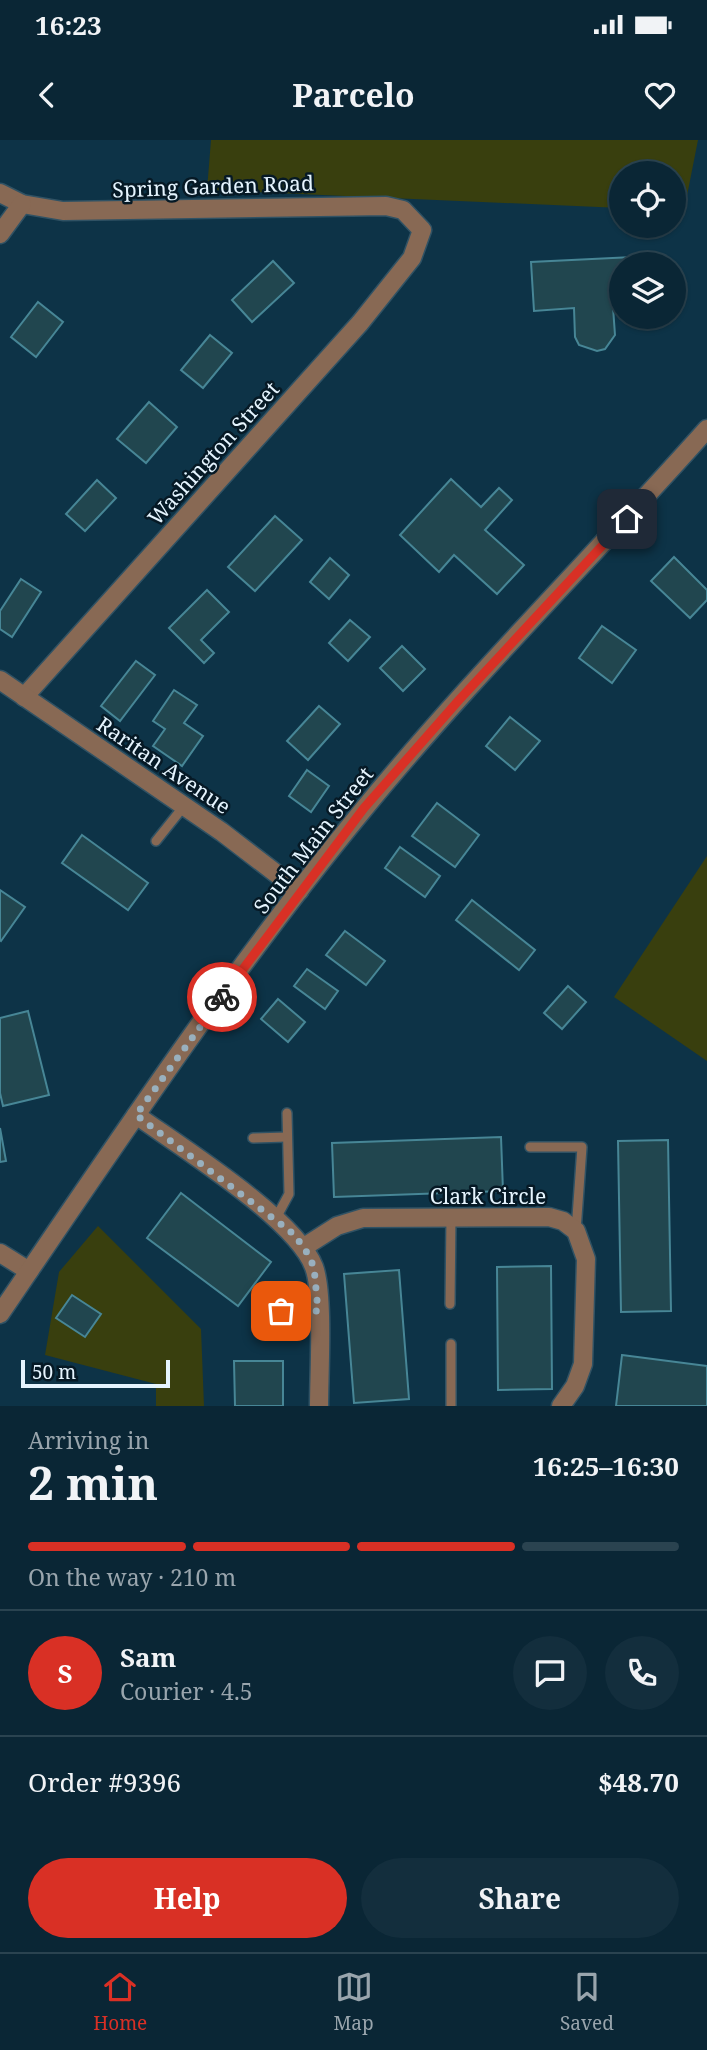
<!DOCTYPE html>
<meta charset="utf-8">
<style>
body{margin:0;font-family:"Noto Serif",serif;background:#132e3d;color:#f1f3f6;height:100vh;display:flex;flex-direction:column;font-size:26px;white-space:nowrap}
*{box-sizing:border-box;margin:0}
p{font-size:23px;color:#99a5ad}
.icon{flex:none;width:38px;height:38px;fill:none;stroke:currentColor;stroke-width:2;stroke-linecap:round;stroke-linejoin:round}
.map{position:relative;height:1266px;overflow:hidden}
.details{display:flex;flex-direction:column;background:#0a2635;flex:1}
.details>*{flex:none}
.buttons{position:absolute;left:609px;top:21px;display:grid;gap:14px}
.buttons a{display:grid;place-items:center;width:77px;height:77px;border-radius:50%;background:#0a2635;box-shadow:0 2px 5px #0004,0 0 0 2px #2a4350;font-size:35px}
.scale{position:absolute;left:21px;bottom:18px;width:149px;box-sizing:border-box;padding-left:7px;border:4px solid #e5f4fe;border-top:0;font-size:19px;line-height:24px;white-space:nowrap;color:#e5f4fe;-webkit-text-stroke:5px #061925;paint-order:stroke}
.pin{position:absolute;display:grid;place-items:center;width:60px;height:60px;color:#fff;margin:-30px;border-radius:14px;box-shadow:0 4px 10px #0006}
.courier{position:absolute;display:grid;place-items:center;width:70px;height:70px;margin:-35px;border:5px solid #d93025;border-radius:50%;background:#fff;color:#222;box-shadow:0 2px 9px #0007}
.head em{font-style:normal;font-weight:700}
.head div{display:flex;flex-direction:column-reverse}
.head{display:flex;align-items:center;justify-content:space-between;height:119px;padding:0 28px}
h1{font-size:46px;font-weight:700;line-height:52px}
.bar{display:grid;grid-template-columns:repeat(4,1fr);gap:10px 7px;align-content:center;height:84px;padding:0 28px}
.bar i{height:9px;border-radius:5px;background:#2a4350}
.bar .active{background:#d93025}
.bar p{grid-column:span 4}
.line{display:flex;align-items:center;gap:18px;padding:0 28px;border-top:2px solid #2a4350}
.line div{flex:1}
.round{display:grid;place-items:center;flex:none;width:74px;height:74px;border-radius:37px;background:#132e3d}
.action{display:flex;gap:14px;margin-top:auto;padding:14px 28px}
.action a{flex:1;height:80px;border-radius:42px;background:#d93025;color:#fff;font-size:28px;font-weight:700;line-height:80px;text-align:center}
.action a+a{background:#132e3d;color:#f1f3f6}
.status{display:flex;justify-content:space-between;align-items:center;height:49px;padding:0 35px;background:#0a2635;direction:ltr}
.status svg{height:19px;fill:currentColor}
header{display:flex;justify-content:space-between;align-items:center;height:91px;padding:0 28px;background:#0a2635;font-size:32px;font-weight:700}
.menu{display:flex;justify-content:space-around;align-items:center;height:98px;border-top:2px solid #2a4350;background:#0a2635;font-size:19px;color:#99a5ad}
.menu a{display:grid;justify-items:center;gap:4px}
.menu .active{color:#d93025}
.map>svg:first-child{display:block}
.green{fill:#393f0e}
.building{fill:#21464f;stroke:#478696;stroke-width:2}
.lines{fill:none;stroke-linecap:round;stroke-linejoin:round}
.service-casing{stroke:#305264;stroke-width:12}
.minor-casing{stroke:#305264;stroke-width:21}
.tertiary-casing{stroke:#305264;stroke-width:21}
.service{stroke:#886954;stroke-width:9}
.minor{stroke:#886954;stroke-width:18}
.tertiary{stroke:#886954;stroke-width:18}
.done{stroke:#99b0be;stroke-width:7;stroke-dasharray:0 12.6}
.route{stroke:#d93025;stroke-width:9}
.labels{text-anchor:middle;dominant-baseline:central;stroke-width:5;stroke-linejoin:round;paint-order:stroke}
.street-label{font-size:21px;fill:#e5f4fe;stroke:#061925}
</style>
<div class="status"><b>16:23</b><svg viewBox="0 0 49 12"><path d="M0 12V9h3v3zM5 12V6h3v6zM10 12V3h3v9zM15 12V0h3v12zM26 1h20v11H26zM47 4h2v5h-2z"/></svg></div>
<header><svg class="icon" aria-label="back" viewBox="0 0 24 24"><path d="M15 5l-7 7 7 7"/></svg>Parcelo<svg class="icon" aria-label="heart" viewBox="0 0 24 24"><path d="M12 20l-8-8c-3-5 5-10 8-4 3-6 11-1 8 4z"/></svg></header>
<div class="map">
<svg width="707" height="1266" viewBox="0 0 707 1266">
<rect width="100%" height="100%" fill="#0d3347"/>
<g class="green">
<path d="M211,0H698L684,71L674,70V33H621V68L207,50Z"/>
<path d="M707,716V921L614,857Z"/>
<path d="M98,1086L201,1189L204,1266H156V1244L45,1215L59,1132Z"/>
</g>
<g class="building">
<path d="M653,116V124H621V167H613L615,195L605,209L597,211L579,205L575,197L574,168L534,171L531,122Z"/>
<path d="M273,121L294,143L252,182L232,160Z"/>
<path d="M38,162L63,182L36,217L11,197Z"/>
<path d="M210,195L232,213L203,248L181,230Z"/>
<path d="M149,262L177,287L146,323L117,299Z"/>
<path d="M451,339L481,367L499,348L512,360L485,390L524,425L497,454L454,415L439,432L400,395Z"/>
<path d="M97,340L116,358L85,391L66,374Z"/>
<path d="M275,376L302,400L255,451L228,427Z"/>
<path d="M674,417L707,450V460L690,478L651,441Z"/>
<path d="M330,418L349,435L329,459L310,442Z"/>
<path d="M21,439L41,452L12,497L0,489V471Z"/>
<path d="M207,450L229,472L201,500L214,513L204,523L169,488Z"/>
<path d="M350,480L370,497L348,521L329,503Z"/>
<path d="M602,486L636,510L612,543L579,518Z"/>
<path d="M402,506L425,529L403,551L380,528Z"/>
<path d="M136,521L155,535L120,581L101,566Z"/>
<path d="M174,550L197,565L184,583L203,596L182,626L153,606L165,589L153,581Z"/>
<path d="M319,566L340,584L308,620L287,601Z"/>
<path d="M510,577L540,601L515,630L486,606Z"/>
<path d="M307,630L329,646L311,672L289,656Z"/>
<path d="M437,663L479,695L455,727L412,696Z"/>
<path d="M82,695L148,743L128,770L62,723Z"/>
<path d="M400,707L440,736L425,757L385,728Z"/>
<path d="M0,750L25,767L1,801L0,800Z"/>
<path d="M472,760L535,810L519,830L456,780Z"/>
<path d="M345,791L385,821L366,845L326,815Z"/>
<path d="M307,829L338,851L325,869L294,846Z"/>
<path d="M568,846L586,862L562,889L544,873Z"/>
<path d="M278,859L305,882L288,902L261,879Z"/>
<path d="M28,871L49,955L3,966L0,953V878Z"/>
<path d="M0,988L6,1021L0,1022Z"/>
<path d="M501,997L503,1051L334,1057L332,1003Z"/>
<path d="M668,1000L671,1171L621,1172L618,1001Z"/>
<path d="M181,1053L271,1122L238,1166L147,1098Z"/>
<path d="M551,1126L552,1249L498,1250L497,1127Z"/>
<path d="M399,1130L409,1259L354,1263L344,1134Z"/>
<path d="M72,1155L101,1174L85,1197L56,1178Z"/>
<path d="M622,1215L707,1226V1266H616Z"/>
<path d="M234,1221H283V1266H235Z"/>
</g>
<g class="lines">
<defs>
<g id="service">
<path d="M156,701L184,666"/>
<path d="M253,998L287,997"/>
<path d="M530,1007H582L576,1091"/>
<path d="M276,1078L289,1054L287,973"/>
<path d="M450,1164L451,1078"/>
<path d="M262,1170L318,1171"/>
<path d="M451,1266V1204"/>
</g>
<g id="minor">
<path d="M0,53L22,64L63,71L386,66L403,70L422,90L412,118L360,183L24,557"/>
<path d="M0,94L22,64"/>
<path d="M0,540L222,692L299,751"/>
<path d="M136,975C181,1007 296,1079 314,1127C324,1154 319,1233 319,1266"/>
<path d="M304,1107L337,1086L363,1078L549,1077L563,1081L576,1091L586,1119L583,1224L575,1246L561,1266"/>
<path d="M0,1113L29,1131"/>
</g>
<path id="tertiary" d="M0,1174C115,1005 233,828 363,670C471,538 593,417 707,289"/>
</defs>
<use href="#service" class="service-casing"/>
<use href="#minor" class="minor-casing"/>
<use href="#tertiary" class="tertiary-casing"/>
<use href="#service" class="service"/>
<use href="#minor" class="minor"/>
<use href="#tertiary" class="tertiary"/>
</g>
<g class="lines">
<path class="done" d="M222,857L136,975L290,1091L304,1107L314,1127L318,1171H281"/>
<path class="route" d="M222,857L364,668L459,560L627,379"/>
</g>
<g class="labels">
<g class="street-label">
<text transform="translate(213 46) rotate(-2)">Spring Garden Road</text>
<text transform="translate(213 313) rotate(-48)">Washington Street</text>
<text transform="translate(164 625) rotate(34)">Raritan Avenue</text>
<text transform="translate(313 700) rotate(-52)">South Main Street</text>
<text x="488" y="1056">Clark Circle</text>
</g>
</g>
</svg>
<div class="buttons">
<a><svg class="icon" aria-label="locate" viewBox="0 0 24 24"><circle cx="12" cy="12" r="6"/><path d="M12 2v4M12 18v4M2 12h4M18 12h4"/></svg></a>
<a><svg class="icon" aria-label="layers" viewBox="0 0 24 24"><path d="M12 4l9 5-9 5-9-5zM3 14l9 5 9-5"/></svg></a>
</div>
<div class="scale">50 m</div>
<div class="pin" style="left:281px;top:1171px;background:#ea580c"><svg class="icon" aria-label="bag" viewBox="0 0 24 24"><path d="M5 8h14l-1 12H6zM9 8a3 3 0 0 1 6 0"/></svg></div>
<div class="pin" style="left:627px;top:379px;background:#1f2937"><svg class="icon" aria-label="home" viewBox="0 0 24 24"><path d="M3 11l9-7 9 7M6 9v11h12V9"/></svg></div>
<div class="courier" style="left:222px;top:857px"><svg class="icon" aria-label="bike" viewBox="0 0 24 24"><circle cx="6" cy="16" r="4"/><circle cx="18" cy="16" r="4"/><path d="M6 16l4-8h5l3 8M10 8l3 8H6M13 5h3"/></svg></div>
</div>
<section class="details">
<div class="head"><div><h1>2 min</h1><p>Arriving in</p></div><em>16:25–16:30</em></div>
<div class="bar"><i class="active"></i><i class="active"></i><i class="active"></i><i></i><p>On the way · 210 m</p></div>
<div class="line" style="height:126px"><b class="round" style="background:#d93025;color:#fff">S</b><div><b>Sam</b><p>Courier · 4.5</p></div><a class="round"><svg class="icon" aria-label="chat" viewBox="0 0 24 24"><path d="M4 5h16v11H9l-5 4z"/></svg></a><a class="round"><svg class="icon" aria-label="phone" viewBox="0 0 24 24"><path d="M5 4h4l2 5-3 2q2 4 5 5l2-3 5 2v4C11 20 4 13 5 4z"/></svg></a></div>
<div class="line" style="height:91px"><div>Order #9396</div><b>$48.70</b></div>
<div class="action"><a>Help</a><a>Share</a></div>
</section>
<nav class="menu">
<a class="active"><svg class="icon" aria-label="home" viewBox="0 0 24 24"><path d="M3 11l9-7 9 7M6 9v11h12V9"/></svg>Home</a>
<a><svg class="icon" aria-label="map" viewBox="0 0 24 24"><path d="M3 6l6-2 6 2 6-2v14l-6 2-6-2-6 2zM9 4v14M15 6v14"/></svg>Map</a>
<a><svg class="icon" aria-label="saved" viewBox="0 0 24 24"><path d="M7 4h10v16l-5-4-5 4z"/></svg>Saved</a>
</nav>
